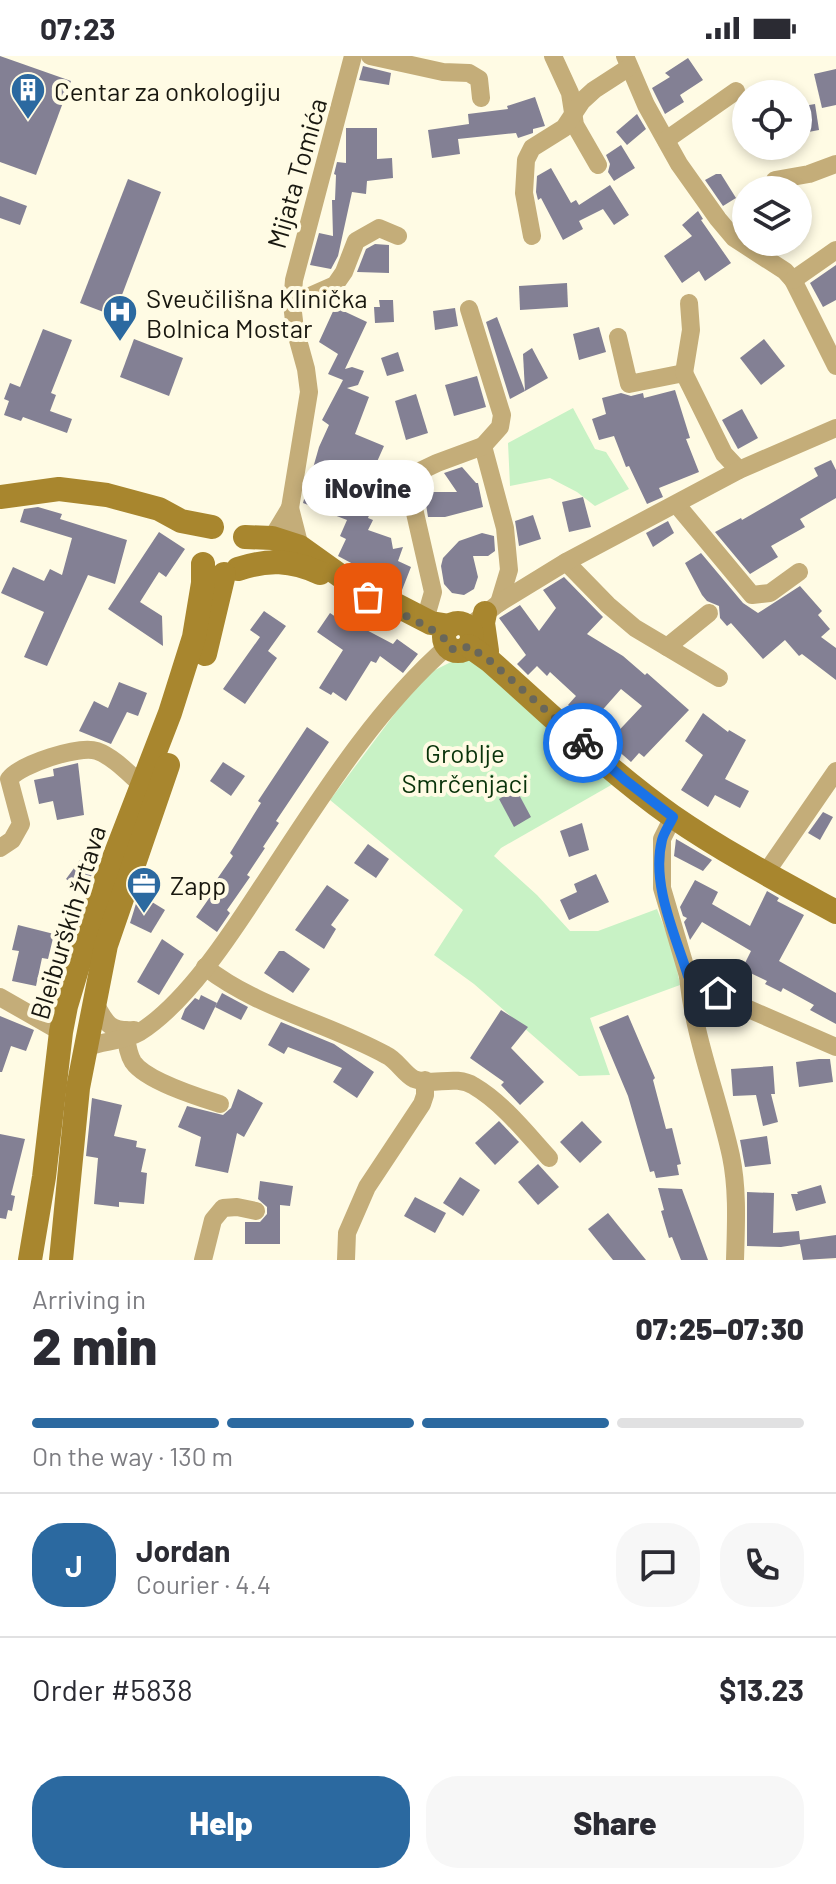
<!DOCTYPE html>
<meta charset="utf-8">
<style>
body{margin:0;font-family:Barlow,sans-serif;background:#f7f7f7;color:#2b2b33;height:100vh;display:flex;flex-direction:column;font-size:30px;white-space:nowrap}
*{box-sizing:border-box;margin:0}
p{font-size:26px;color:#7c7c81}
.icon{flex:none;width:44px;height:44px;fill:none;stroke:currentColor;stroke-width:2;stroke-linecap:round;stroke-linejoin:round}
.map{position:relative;height:1204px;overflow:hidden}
.sheet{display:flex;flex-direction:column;background:#fff;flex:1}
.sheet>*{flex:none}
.buttons{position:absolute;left:732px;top:24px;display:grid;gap:16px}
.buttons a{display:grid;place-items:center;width:80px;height:80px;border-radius:50%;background:#fff;box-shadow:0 4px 12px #0003;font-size:40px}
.pin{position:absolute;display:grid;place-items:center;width:68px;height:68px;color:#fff;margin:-34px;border-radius:16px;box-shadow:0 4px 12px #0006}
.courier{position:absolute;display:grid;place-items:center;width:80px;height:80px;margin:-40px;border:6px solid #1a73e8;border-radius:50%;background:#fff;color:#222;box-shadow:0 2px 10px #0007}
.bubble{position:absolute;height:56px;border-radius:28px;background:#fff;box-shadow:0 4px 12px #0003;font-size:26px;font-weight:800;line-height:56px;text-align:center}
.head em{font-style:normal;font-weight:800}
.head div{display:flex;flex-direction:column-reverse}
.head{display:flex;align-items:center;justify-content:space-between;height:136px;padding:0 32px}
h1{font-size:52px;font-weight:800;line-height:60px}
.bar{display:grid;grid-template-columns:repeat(4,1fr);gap:12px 8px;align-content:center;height:96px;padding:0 32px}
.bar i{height:10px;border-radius:6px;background:#e1e1e2}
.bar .selected{background:#2b69a0}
.bar p{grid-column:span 4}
.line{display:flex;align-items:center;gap:20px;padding:0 32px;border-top:2px solid #e1e1e2}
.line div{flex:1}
.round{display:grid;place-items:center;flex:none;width:84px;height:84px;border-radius:32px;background:#f7f7f7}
.action{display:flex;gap:16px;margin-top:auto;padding:16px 32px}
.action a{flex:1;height:92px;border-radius:32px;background:#2b69a0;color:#fff;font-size:32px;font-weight:800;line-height:92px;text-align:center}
.action a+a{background:#f7f7f7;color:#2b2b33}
.status{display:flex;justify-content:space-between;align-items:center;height:56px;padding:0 40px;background:#fff;direction:ltr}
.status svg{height:22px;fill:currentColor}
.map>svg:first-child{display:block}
.green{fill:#c8f2c5}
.building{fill:#838094}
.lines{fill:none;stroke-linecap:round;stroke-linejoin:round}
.street{stroke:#c4ad79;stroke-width:18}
.secondary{stroke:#a8862e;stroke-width:24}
.done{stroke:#69675a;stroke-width:8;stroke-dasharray:0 14.4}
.route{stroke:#1a73e8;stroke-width:10}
.labels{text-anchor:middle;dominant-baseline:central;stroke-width:8;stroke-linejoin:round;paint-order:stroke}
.poi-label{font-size:26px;fill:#18170f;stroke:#fffbe4;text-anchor:start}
.street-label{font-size:26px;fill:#18170f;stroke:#fffbe4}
.park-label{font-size:26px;fill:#09330a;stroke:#fffbe4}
</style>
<div class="status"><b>07:23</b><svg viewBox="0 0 49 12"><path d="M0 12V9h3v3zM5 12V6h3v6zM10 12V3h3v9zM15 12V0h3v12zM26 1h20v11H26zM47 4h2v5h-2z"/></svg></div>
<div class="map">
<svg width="836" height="1204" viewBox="0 0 836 1204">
<rect width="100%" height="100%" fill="#fffbe4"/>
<g class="green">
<path d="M573,352L595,393L606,396L629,433L595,450L577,436L550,422L510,430L508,387Z"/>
<path d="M463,600L495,619L613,728L501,792L494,800L537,839L570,875H598L657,853L673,893L680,929L590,962L610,1019L579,1020L474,928L434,899L463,854L330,744L423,620Z"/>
</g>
<g class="building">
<path d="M0,0L71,25L36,119L0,106Z"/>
<path d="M688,2L703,24L680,39L684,46L665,58L652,32L670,21L665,17Z"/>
<path d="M363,10L391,17L389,29L359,24Z"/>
<path d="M836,13V49L822,52L814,18Z"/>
<path d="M535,41L545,70L533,73V77L518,82L516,77L458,83L460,98L432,102L428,74L469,68L468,58L508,53L507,50Z"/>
<path d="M815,48L819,74L798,78V51Z"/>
<path d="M637,58L646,73L627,89L616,76Z"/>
<path d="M346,72H377V103L392,102L393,122L367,125L366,138L352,136L338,200L331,213L310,209L319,177L333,180L332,144H335L336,119L334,118L337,106L346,107Z"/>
<path d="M621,89L635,112L614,125L608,116L610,108L606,99Z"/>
<path d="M551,112L571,147L576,144L579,149L610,129L629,159L614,169L603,153L579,165L583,173L563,184L541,142L538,144L536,136L537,120Z"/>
<path d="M716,118H721L736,142L723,150L705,124Z"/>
<path d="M128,123L161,136L114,260L80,247Z"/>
<path d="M0,140L27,150L20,169L0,162Z"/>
<path d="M698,155L703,163L701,164L731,207L705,225L699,215L682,227L664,200L692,180L682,169Z"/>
<path d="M375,188L389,189V217L357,216L366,193Z"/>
<path d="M836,209V244L823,251L810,227Z"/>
<path d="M567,227L568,251L520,254L519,230Z"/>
<path d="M379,244H393L394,266L375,267L374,251H380Z"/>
<path d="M335,251L367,266L345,313L352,311L364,315L358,329L347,332L369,341L355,378L384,390L372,417L385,421L368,462L373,464L368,474L391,482L393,493L403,491L398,505L411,511L402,534L338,500L346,483L340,480L347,464L303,447L319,391L329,369L322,364L343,324L328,318L338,298L319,286Z"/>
<path d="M455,252L458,270L435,274L433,255Z"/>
<path d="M497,261L525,335L510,343L486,266Z"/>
<path d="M599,271L606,296L579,304L573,278Z"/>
<path d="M43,273L72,284L51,337L56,339L50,355L72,363L67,377L23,361L21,365L4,359L9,345L4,343L10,327L20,331Z"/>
<path d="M134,283L183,302L169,340L120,321Z"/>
<path d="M764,283L785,310L761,329L740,302Z"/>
<path d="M532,292L548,322L525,335L523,298Z"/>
<path d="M398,296L404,315L387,320L381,302Z"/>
<path d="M477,320L486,351L454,360L445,329Z"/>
<path d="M675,334L690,382L686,383L699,416L659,432L663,441L647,448L629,410L626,411L614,380L599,384L592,363L606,358L602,342L621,337L631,340L643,337L644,342Z"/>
<path d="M416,338L428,377L406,384L395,345Z"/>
<path d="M742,353L758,382L738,393L722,364Z"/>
<path d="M831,404L836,414V442L800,463L805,471L771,490L778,501L750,518L715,476L741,462L742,464L818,420L814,412Z"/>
<path d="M462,411L476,427H478L483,451L445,461H428L424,436H457L444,417Z"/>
<path d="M583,441L591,471L569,476L562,446Z"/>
<path d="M38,451L62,458L60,463L127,484L115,528L88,519L47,610L24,601L44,556L1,537L13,511L44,525L50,513L62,519L72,482L20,466L24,453Z"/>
<path d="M533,459L541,483L519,490L515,465Z"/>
<path d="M668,465L674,477L653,491L646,477Z"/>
<path d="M159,476L185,493L166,521L159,516L140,546L162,560L163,590L108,553Z"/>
<path d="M482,477L494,480L495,495L488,500H473L478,521L474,533L464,539L452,537L444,528L441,510L443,502L459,485Z"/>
<path d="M701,497L743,547L758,557L800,530L822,555L818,559L830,573L821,581L836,592V624L802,598L799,600L785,584L763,603L731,567L727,570L720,562L719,550L707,545L702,539L685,507Z"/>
<path d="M564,521L603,561L587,578L623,600L645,619L647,617L689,654L644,701L639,697L631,706L608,686L642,650L621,633L590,668L568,649L576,640L550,616L547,620L537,610L528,619L517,608L526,599L499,562L520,549L539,575L556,552L543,534Z"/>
<path d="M264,555L286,570L268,595L277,602L245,648L223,633L260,581L250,574Z"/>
<path d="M330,557L355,574L357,569L393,588L397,583L418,598L403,617L380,600L376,607L371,605L346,645L333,636L331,639L319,632L343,594L317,576Z"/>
<path d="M119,626L147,637L138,660L127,656L111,688L79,675L94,645L108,652Z"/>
<path d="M703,657L728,676L729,674L746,684L725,723L749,735L740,752L715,739L708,751L681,734L703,699L685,685Z"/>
<path d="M307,671L329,686L276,765L279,767L263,791L265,792L247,819L250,821L227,854L230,857L217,876L196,861L219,828L215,826L233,800L230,797L261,747L258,745Z"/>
<path d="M223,706L245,720L231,740L210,725Z"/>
<path d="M78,707L84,759L57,764L53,745L39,748L34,724L54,720L53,713Z"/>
<path d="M516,733L531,761L514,771L499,743Z"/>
<path d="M823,756L833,761L820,784L808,777Z"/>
<path d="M582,767L589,794L569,801L560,775Z"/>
<path d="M676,783L712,804L703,815L674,800Z"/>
<path d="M368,788L389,803L376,822L354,807Z"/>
<path d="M80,804L94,813L85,836L66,823Z"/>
<path d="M596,818L609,846L569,864L560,844L577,836L574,828Z"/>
<path d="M695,824L718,836L712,848L750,870L767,835L779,842L777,845L804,859L779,905L836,937V968L810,954L814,949L783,932L781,936L765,928L767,925L742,913L751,895L702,866L690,884L684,866L687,862L683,860L680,851Z"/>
<path d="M327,829L349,844L331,869L336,873L324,893L295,874Z"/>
<path d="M139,838L165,854L151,877L130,867Z"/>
<path d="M18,869L54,878L48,903L42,902L36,930L12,925L19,895L12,894Z"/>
<path d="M162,883L184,898L159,939L137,926Z"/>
<path d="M279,895H284L310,913L293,937L264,917Z"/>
<path d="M222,937L248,951L241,964L215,951Z"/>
<path d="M201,939L217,947L204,974L181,963L185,953L195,942L199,944Z"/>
<path d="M501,954L528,971L511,992L544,1026L520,1049L501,1029L504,1026L470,1002Z"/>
<path d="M628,959L655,1022L653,1024L666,1073L672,1072L681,1108L677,1109L679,1119L656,1122L654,1115L650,1116L628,1040L599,971Z"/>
<path d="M0,960L34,974L26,995L11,990L2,1016H0Z"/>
<path d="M281,966L334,988L374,1016L357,1042L333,1026L342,1012L288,991L284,998L268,989Z"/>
<path d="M819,1003H830L833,1026L799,1031L796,1006Z"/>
<path d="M773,1010L775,1038H771L778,1066L763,1070L756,1039L733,1040L731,1013Z"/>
<path d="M238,1033L263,1047L244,1081L237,1077L228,1117L195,1110L201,1081L178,1071L187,1050L223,1059L231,1052Z"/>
<path d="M92,1042L122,1049L114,1080L137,1085L136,1091L146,1093L141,1116L147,1117L144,1148L119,1146V1151L94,1148L98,1102L86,1100Z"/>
<path d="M499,1065L519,1086L495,1109L475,1087Z"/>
<path d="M582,1065L602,1086L580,1107L560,1086Z"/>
<path d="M0,1078L25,1083L11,1139L15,1140L12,1155L8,1154L6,1163L0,1162Z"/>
<path d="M767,1080L771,1108L745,1111L740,1084Z"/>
<path d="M538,1108L559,1131L538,1149L518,1126Z"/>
<path d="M460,1121L480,1134L463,1160L443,1147Z"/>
<path d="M260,1125L293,1130L290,1150L280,1149V1188H245V1166H260L267,1158V1151L258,1143Z"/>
<path d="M821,1129L826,1147L796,1155L791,1138H798L797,1136Z"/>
<path d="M658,1132L682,1133L708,1204H681L672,1181L669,1182L661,1155L664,1154Z"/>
<path d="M747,1136L774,1137L773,1177L799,1175L800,1184L836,1179V1202L803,1204L800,1188L781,1191L747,1190Z"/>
<path d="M415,1141L446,1157L435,1177L404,1160Z"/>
<path d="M608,1157L646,1204H613L588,1173Z"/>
</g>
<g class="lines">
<g class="street">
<path d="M370,0L443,16L469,17L479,23L481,42"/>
<path d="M553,0L570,37L575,69L598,109"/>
<path d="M625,0L646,49L679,108L718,163L734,182L785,215L793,224L836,310"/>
<path d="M666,84L736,35"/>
<path d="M775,124L809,118L836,108"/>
<path d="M532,180L524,137L526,104L532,92L564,72L582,45L594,34L628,12"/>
<path d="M793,224L836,194"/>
<path d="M292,248L335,229L344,216L356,185L379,172L398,180"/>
<path d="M469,253L502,359L500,371L483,390L505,472L509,514L499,547"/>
<path d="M618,281L629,328L684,317L724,398L739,414"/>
<path d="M684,317L691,274L689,247"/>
<path d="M677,449L752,539L770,537L799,516"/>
<path d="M290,452L309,336L306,313L295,273L292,248L294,224L353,0"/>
<path d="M272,482L290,452L300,491"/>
<path d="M566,506L608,549L635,572L719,622"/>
<path d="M425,564L433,536L410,435L416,417L437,407L483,390"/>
<path d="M468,571L499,547L566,506L739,414L836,372"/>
<path d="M667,591L709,557"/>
<path d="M673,761L662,783V832L688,920L744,951L836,991"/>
<path d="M0,792L12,784L21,768L9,723C21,708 79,689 97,695C114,701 130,719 143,730"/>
<path d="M765,818L836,715"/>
<path d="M205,911C259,953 326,966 386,999C397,1004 404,1018 414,1023C433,1031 455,1018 474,1030C503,1047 527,1078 549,1102"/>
<path d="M688,920C694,982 718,1040 731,1100C738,1134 736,1169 735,1204"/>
<path d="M0,941L61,976"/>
<path d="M96,949C106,968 111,976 134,974"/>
<path d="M125,974C127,986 127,996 133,1006C146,1025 198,1041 220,1048"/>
<path d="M87,991C103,985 125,985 140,976C187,946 231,878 261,832C316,749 373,655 448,590"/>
<path d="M203,1204L213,1164L223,1152L237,1151L256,1155"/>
<path d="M346,1204L347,1177L367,1131L422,1048L425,1039V1024"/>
</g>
<g class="secondary">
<path d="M0,441L59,433L107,439L159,453L181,465L212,471"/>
<path d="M245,481L272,482L300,491L342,521L431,567L450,570"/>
<path d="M238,513C268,503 291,504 320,517"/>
<path d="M485,557L483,567L487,595"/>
<circle cx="458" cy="581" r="14"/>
<path d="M469,590L490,605C549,657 607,714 672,760C724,796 781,826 836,856"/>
<path d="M205,598L224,518"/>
<path d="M30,1204L44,1121L61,976L66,950L97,846L170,657L194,581L203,527V508"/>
<path d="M61,1204L78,1032L106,889L168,709"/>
</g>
</g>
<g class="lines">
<path class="done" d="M368,541L428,571L445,583L452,593L461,594L469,590L490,605L583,687"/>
<path class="route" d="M583,687L625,724L673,761C670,768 664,776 662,784C651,828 675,878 688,920L718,937"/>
</g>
<defs>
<symbol id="building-pin" viewBox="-11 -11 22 30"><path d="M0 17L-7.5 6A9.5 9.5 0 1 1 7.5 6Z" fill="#2b69a0" stroke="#fffbe4"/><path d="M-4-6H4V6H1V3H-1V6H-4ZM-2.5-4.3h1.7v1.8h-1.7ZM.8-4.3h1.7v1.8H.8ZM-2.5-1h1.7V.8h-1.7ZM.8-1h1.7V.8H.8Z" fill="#fff"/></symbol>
<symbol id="hospital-pin" viewBox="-11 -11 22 30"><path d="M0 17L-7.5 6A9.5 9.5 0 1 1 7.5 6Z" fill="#2b69a0" stroke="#fffbe4"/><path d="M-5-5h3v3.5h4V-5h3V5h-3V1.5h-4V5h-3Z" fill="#fff"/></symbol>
<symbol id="office-pin" viewBox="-11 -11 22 30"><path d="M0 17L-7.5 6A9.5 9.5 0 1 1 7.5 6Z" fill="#2b69a0" stroke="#fffbe4"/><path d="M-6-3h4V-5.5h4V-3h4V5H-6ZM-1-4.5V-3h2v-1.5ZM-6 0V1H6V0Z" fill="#fff"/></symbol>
</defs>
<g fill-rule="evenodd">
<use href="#building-pin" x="8" y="14" width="40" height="54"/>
<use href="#hospital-pin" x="100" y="236" width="40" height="54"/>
<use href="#office-pin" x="124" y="808" width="40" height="54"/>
</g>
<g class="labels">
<g class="poi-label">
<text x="54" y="34">Centar za onkologiju</text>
<text x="146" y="241">Sveučilišna Klinička<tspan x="146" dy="30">Bolnica Mostar</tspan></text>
<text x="170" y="828">Zapp</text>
</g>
<g class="street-label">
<text transform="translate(296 117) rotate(-74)">Mijata Tomića</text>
<text transform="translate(67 866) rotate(-73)">Bleiburških žrtava</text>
</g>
<g class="park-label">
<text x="465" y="696">Groblje<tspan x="465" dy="30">Smrčenjaci</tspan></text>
</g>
</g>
</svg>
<div class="buttons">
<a><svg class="icon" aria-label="locate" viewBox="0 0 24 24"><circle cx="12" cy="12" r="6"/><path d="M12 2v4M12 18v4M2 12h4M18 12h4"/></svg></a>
<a><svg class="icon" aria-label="layers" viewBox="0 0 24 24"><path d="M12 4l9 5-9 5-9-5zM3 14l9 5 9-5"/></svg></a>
</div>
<div class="pin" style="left:368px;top:541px;background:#ea580c"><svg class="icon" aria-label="bag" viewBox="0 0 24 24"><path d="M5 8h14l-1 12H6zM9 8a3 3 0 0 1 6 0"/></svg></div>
<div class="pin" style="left:718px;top:937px;background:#1f2937"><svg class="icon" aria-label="home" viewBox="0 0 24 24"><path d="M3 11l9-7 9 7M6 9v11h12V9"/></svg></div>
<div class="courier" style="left:583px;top:687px"><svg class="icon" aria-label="bike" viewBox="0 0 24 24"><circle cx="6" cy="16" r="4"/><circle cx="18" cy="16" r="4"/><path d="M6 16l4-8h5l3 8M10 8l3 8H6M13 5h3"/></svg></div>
<div class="bubble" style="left:302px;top:404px;width:132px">iNovine</div>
</div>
<section class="sheet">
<div class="head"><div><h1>2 min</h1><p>Arriving in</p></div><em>07:25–07:30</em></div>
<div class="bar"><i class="selected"></i><i class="selected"></i><i class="selected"></i><i></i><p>On the way · 130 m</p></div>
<div class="line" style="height:144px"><b class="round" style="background:#2b69a0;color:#fff">J</b><div><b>Jordan</b><p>Courier · 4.4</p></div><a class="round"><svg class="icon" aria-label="chat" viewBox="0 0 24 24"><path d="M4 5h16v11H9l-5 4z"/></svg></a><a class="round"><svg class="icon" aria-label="phone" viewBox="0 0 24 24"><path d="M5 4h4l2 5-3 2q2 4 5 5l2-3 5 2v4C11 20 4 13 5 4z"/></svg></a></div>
<div class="line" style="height:104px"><div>Order #5838</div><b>$13.23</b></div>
<div class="action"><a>Help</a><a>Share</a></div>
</section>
